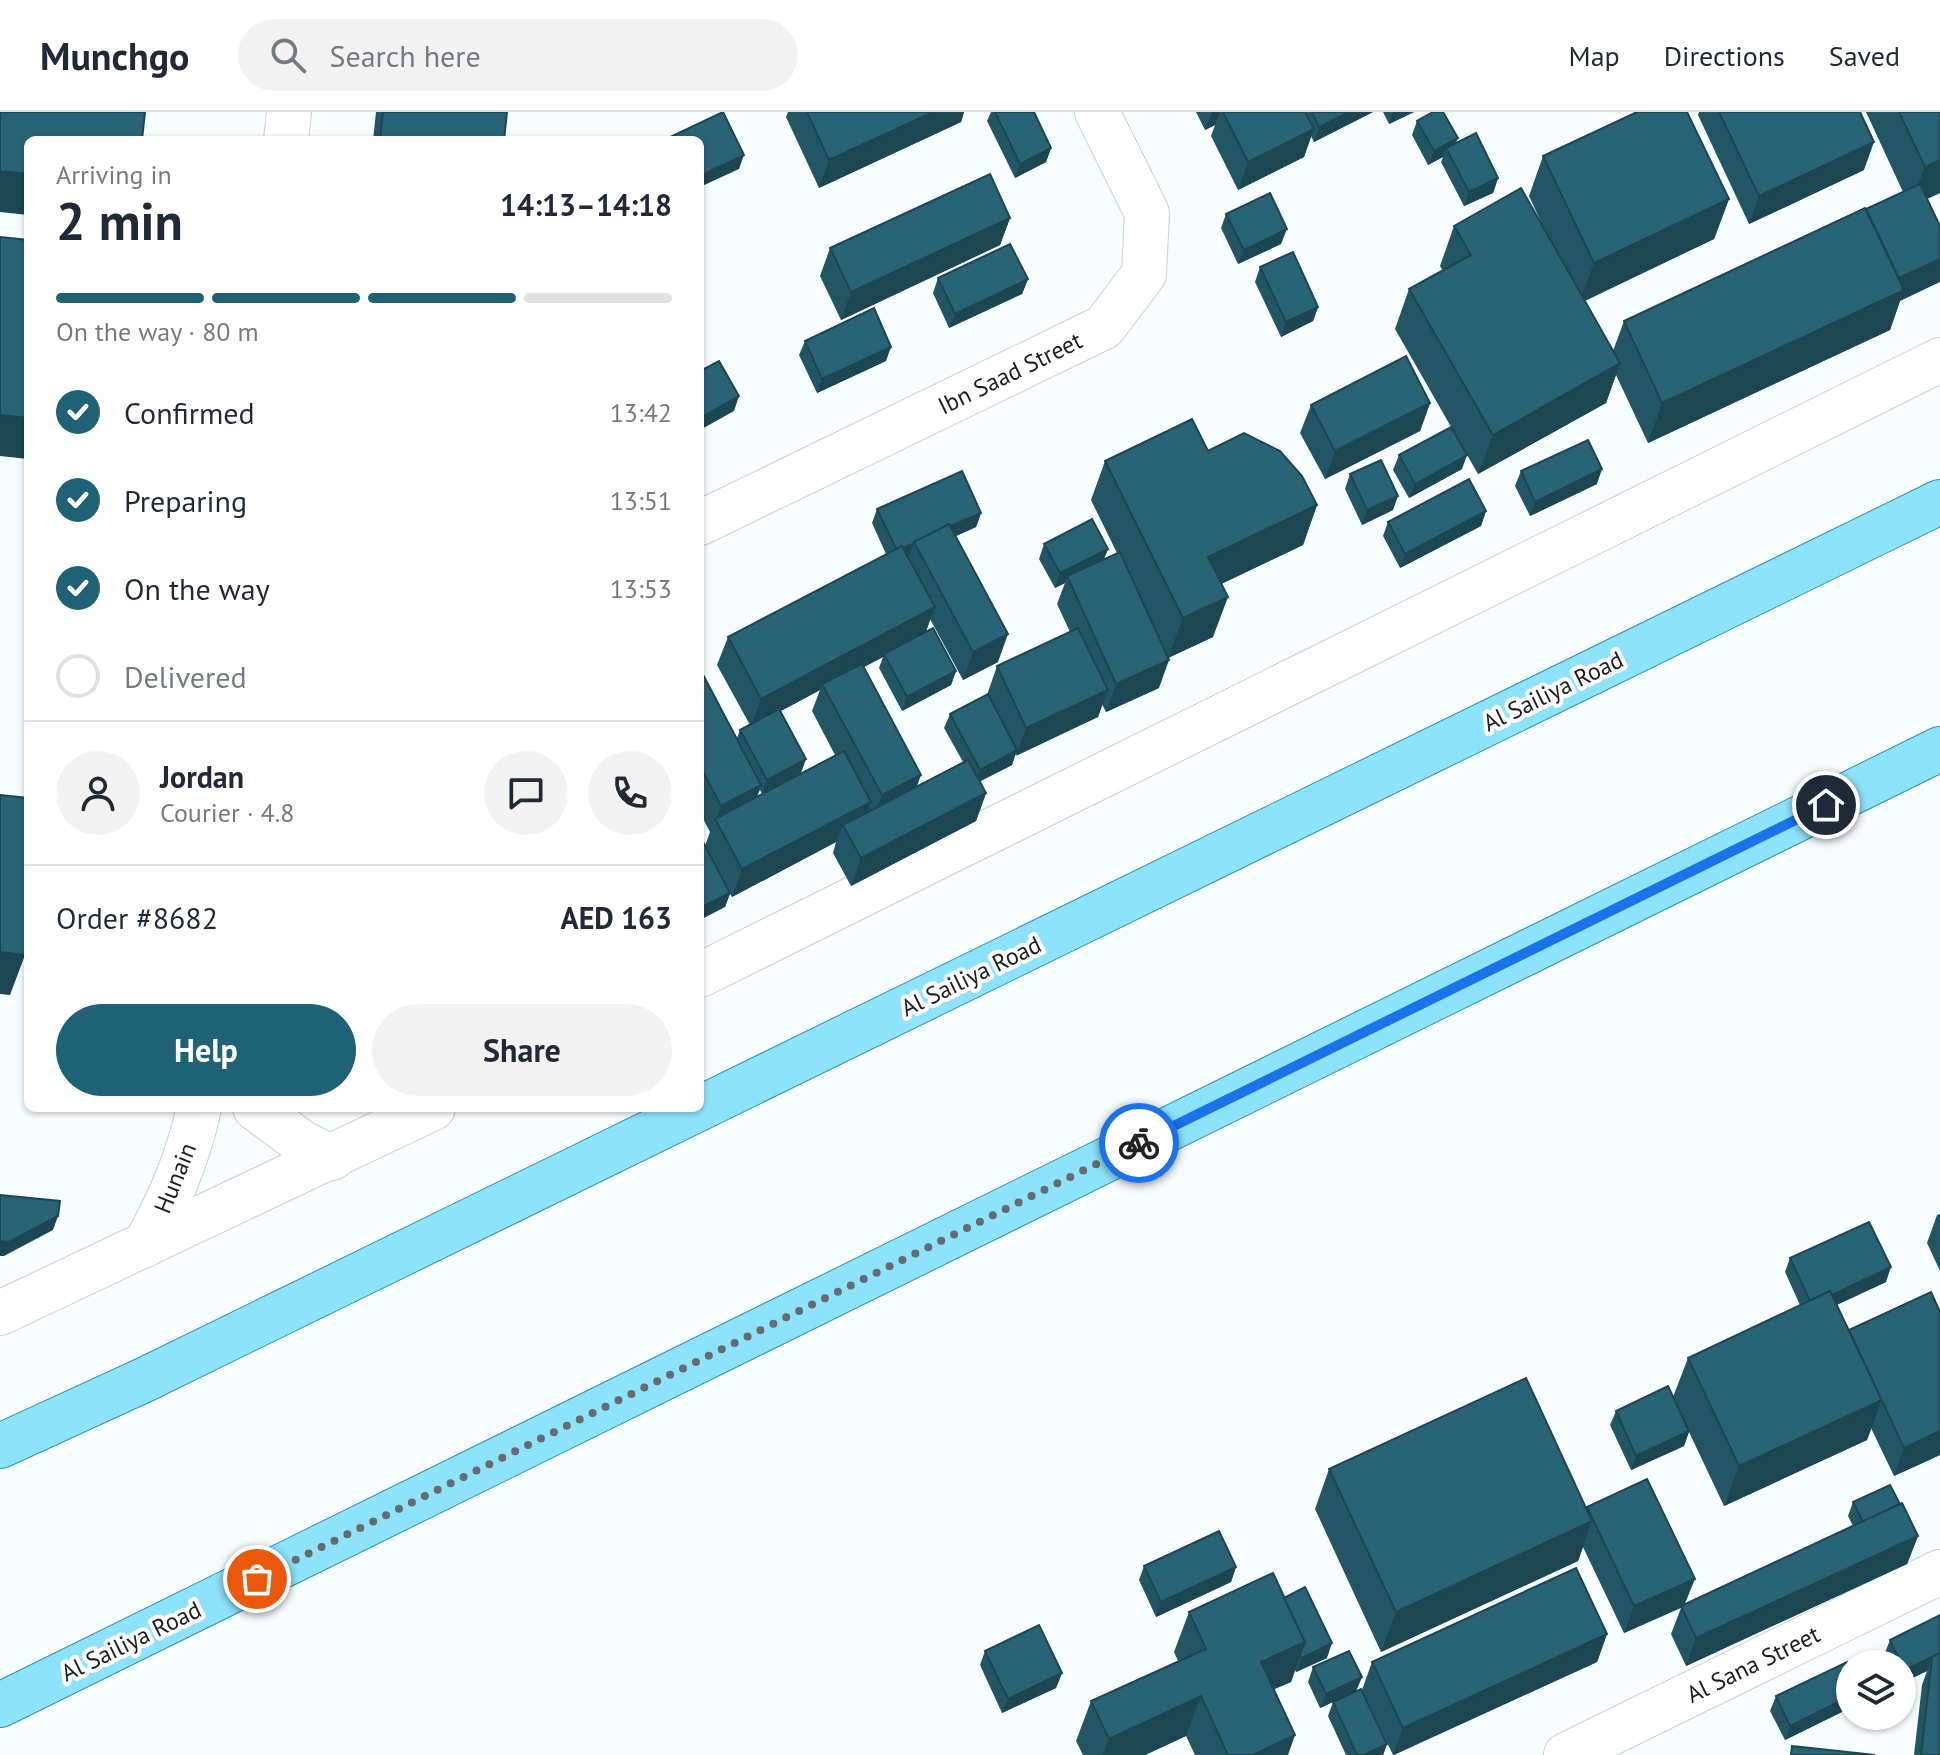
<!DOCTYPE html>
<meta charset="utf-8">
<style>
body{margin:0;font-family:"PT Sans",sans-serif;background:#f2f2f3;color:#1f2937;height:100vh;display:flex;flex-direction:column;font-size:30px;white-space:nowrap}
*{box-sizing:border-box;margin:0}
p{font-size:26px;color:#747a83}
.icon{flex:none;width:44px;height:44px;fill:none;stroke:currentColor;stroke-width:2;stroke-linecap:round;stroke-linejoin:round}
.map{position:relative;flex:1;overflow:hidden}
.sheet{position:absolute;left:24px;top:24px;width:680px;height:976px;display:flex;flex-direction:column;background:#fff;border-radius:12px;box-shadow:0 2px 6px #0004}
.sheet>*{flex:none}
.fabs{position:absolute;left:1836px;top:1538px;display:grid;gap:16px}
.fabs a{display:grid;place-items:center;width:80px;height:80px;border-radius:50%;background:#fff;box-shadow:0 2px 6px #0004;font-size:40px}
.pin{position:absolute;display:grid;place-items:center;width:68px;height:68px;color:#fff;margin:-34px;border:4px solid #fff;border-radius:50%;box-shadow:0 2px 8px #0007}
.courier{position:absolute;display:grid;place-items:center;width:80px;height:80px;margin:-40px;border:6px solid #1a73e8;border-radius:50%;background:#fff;color:#222;box-shadow:0 2px 10px #0007}
.overview em{font-style:normal;font-weight:700}
.overview div{display:flex;flex-direction:column-reverse}
.overview{display:flex;align-items:center;justify-content:space-between;height:136px;padding:0 32px}
h1{font-size:52px;font-weight:700;line-height:60px}
.bar{display:grid;grid-template-columns:repeat(4,1fr);gap:12px 8px;align-content:center;height:96px;padding:0 32px}
.bar i{height:10px;border-radius:6px;background:#e0e1e3}
.bar .current{background:#1f6175}
.bar p{grid-column:span 4}
.line{display:flex;align-items:center;gap:20px;padding:0 32px;border-top:2px solid #e0e1e3}
.line div{flex:1}
.round{display:grid;place-items:center;flex:none;width:84px;height:84px;border-radius:42px;background:#f2f2f3}
ol{padding:0 32px;list-style:none}
li{display:flex;align-items:center;gap:24px;height:88px}
li p{margin-inline-start:auto}
li .icon{padding:8px;border-radius:50%;background:#1f6175;color:#fff;stroke-width:4}
li:last-child{color:#747a83}
li i{width:44px;height:44px;border:4px solid #e0e1e3;border-radius:50%}
.action{display:flex;gap:16px;margin-top:auto;padding:16px 32px}
.action a{flex:1;height:92px;border-radius:48px;background:#1f6175;color:#fff;font-size:32px;font-weight:700;line-height:92px;text-align:center}
.action a+a{background:#f2f2f3;color:#1f2937}
header{display:flex;align-items:center;gap:48px;box-sizing:border-box;height:112px;padding:0 40px;background:#fff;border-bottom:2px solid #e0e1e3}
header strong{font-size:38px}
nav{display:flex;gap:44px;margin-inline-start:auto;font-size:28px}
.search{width:560px;height:72px;background:#f2f2f3;display:flex;align-items:center;gap:20px;box-sizing:border-box;padding:0 28px;border-radius:44px;color:#747a83;font-size:30px}
.map>svg:first-child{display:block}
.lines{fill:none;stroke-linecap:round;stroke-linejoin:round}
.street-casing{stroke:#c6d2d6;stroke-width:46}
.primary-casing{stroke:#3492ad;stroke-width:46}
.street{stroke:#fff;stroke-width:44}
.primary{stroke:#8ee3fc;stroke-width:44}
.wall{fill:#235665;fill-rule:evenodd}
.shaded-wall{fill:#1d4653}
.building{fill:#296476;stroke:#1d4653;stroke-width:2}
.done{stroke:#676b6d;stroke-width:8;stroke-dasharray:0 14.4}
.route{stroke:#1a73e8;stroke-width:10}
.labels{text-anchor:middle;dominant-baseline:central;stroke-width:8;stroke-linejoin:round;paint-order:stroke}
.street-label{font-size:24px;fill:#191d1f;stroke:#fff}
</style>
<header>
<strong>Munchgo</strong>
<div class="search"><svg class="icon" aria-label="search" viewBox="0 0 24 24"><circle cx="10" cy="10" r="6"/><path d="M15 15l6 6"/></svg>Search here</div>
<nav><a>Map</a><a>Directions</a><a>Saved</a></nav>
</header>
<div class="map">
<svg width="1940" height="1643" viewBox="0 0 1940 1643">
<rect width="100%" height="100%" fill="#f7fcfe"/>
<g class="lines">
<defs>
<g id="street">
<path d="M286,28L289,0"/>
<path d="M700,411L1104,215L1144,162L1147,101L1097,0"/>
<path d="M700,863L1940,248"/>
<path d="M255,996L301,1030L332,1046"/>
<path d="M145,1133C170,1088 188,1046 199,996"/>
<path d="M0,1201L433,996"/>
<path d="M1566,1643L1940,1460"/>
</g>
<g id="primary">
<path d="M0,1334L144,1268L1940,390"/>
<path d="M0,1593L1940,637"/>
</g>
</defs>
<use href="#street" class="street-casing"/>
<use href="#primary" class="primary-casing"/>
<use href="#street" class="street"/>
<use href="#primary" class="primary"/>
</g>
<g class="wall">
<path d="M376,0H507L504,28H373Z"/>
<path d="M788,0H964L961,10L819,76L786,5Z"/>
<path d="M991,0H1034L1051,36L1046,50L1015,66L987,9Z"/>
<path d="M1196,0H1373L1314,30L1311,24L1304,45L1238,78L1211,24L1215,13L1205,18Z"/>
<path d="M1383,0H1414L1389,12Z"/>
<path d="M1699,0H1860L1864,58L1749,112L1698,3Z"/>
<path d="M1866,0H1940V81L1927,87L1900,189L1890,218L1648,331L1616,263L1606,291L1478,362L1395,217L1409,177L1443,159L1440,154L1454,114L1546,121L1529,84L1543,44L1729,87L1714,127L1585,189L1613,239L1624,209L1903,80Z"/>
<path d="M1417,9L1456,31L1498,66L1493,81L1464,94L1441,50L1443,45L1428,53L1412,23Z"/>
<path d="M1226,102L1281,132L1238,152L1221,116Z"/>
<path d="M1010,106L1000,133L841,208L820,164L830,136Z"/>
<path d="M1260,155L1318,195L1313,209L1281,225L1255,170Z"/>
<path d="M938,166L1028,167L1022,182L949,216L933,181Z"/>
<path d="M805,229L886,249L817,281L799,243Z"/>
<path d="M1430,291L1420,319L1325,367L1300,321L1311,293Z"/>
<path d="M1208,339L1317,393L1303,433L1221,472L1213,525L1168,546L1160,528L1159,576L1106,600L1102,592L1098,605L1015,643L1012,653L980,669L986,681L976,709L851,774L833,741L836,730L732,785L730,782L725,795L705,734L710,720L700,701V557L737,626L740,618L750,613L717,553L728,525L886,442L872,411L877,397L981,401L976,415L956,424L998,550L963,568L930,507L926,520L956,559L951,573L902,599L879,556L883,545L863,555L917,674L963,650L944,616L950,602L987,583L997,554L1070,520L1057,492L1065,471L1055,476L1039,447L1044,432L1108,437L1104,447L1117,441L1091,388L1105,349ZM820,578L812,599L835,643L757,684L760,678L762,682L806,647L781,599Z"/>
<path d="M1399,343L1462,357L1409,386L1393,358Z"/>
<path d="M1521,359L1597,372L1530,404L1515,374Z"/>
<path d="M1350,362L1393,398L1362,413L1345,377Z"/>
<path d="M1486,399L1481,414L1400,456L1383,424L1388,410Z"/>
<path d="M1940,1102V1159L1927,1131L1937,1103Z"/>
<path d="M1790,1146L1886,1170L1837,1193L1849,1218L1940,1200V1343L1894,1364L1871,1316L1867,1328L1724,1394L1689,1320L1684,1334L1631,1358L1610,1313L1616,1299L1673,1285L1688,1246L1800,1193L1785,1160Z"/>
<path d="M1329,1357L1587,1396V1395L1685,1493L1853,1414L1848,1404L1853,1390L1900,1392L1918,1424L1907,1452L1686,1554L1671,1522L1681,1496L1624,1521L1583,1435L1578,1449L1381,1540L1315,1397Z"/>
<path d="M1144,1454L1236,1455L1231,1470L1156,1505L1139,1468Z"/>
<path d="M1284,1486L1327,1546L1296,1560L1295,1558L1291,1570L1274,1577L1288,1643H1195L1186,1624L1145,1643H1083L1076,1629L1091,1589L1178,1549L1174,1540L1189,1500Z"/>
<path d="M1940,1503V1643H1914L1922,1573L1927,1559L1902,1571V1552H1889L1884,1543L1890,1528Z"/>
<path d="M1607,1522L1597,1550L1394,1643H1393L1362,1578L1372,1550Z"/>
<path d="M985,1539L1062,1561L1056,1576L1002,1601L980,1553Z"/>
<path d="M1313,1555L1362,1565L1356,1579L1387,1632L1383,1643H1346L1328,1604L1333,1590L1320,1596L1308,1570Z"/>
<path d="M1850,1557V1596L1785,1628L1770,1599L1776,1584Z"/>
</g>
<g class="shaded-wall">
<path d="M933,0H964L961,10L819,76L829,48Z"/>
<path d="M1212,0H1220L1215,13L1205,18Z"/>
<path d="M1349,0H1373L1314,30L1319,15Z"/>
<path d="M1393,0H1414L1389,12Z"/>
<path d="M1314,17L1304,45L1238,78L1248,50Z"/>
<path d="M1458,26L1452,40L1446,36L1443,45L1428,53L1434,39Z"/>
<path d="M1874,30L1864,58L1749,112L1759,84Z"/>
<path d="M1051,36L1046,50L1015,66L1020,52Z"/>
<path d="M744,43L739,57L700,75V64Z"/>
<path d="M1940,48V81L1910,94L1925,55Z"/>
<path d="M0,59L28,62V103L0,100Z"/>
<path d="M1498,66L1493,81L1464,94L1469,80Z"/>
<path d="M1729,87L1714,127L1579,191L1594,151Z"/>
<path d="M1010,106L1000,133L841,208L851,180Z"/>
<path d="M1287,117L1281,132L1238,152L1244,138Z"/>
<path d="M1940,147V170L1900,189L1890,218L1648,331L1662,291L1897,167Z"/>
<path d="M1028,167L1022,182L949,216L955,202Z"/>
<path d="M1318,195L1313,209L1281,225L1286,210Z"/>
<path d="M891,235L886,249L817,281L822,267Z"/>
<path d="M1620,251L1606,291L1478,362L1493,323Z"/>
<path d="M739,284L734,299L700,318V306Z"/>
<path d="M1430,291L1420,319L1325,367L1335,339Z"/>
<path d="M0,303L28,306V347L0,344Z"/>
<path d="M1467,343L1462,357L1409,386L1415,372Z"/>
<path d="M1602,357L1597,372L1530,404L1535,390Z"/>
<path d="M1398,384L1393,398L1362,413L1367,398Z"/>
<path d="M1317,393L1303,433L1194,485L1208,445Z"/>
<path d="M1486,399L1481,414L1400,456L1405,442Z"/>
<path d="M981,401L976,415L920,440L915,431Z"/>
<path d="M914,431L909,445L897,439Z"/>
<path d="M1108,437L1102,451L1067,464L1065,471L1055,476L1060,461Z"/>
<path d="M1228,485L1213,525L1168,546L1183,506Z"/>
<path d="M935,495L925,522L884,542L883,545L825,576L822,572L820,578L751,615L761,587Z"/>
<path d="M1008,522L998,550L963,568L973,540Z"/>
<path d="M1169,548L1159,576L1106,600L1116,572Z"/>
<path d="M956,559L951,573L902,599L907,585Z"/>
<path d="M1108,578L1098,605L1016,644L1026,616Z"/>
<path d="M1017,638L1012,653L975,672L980,658Z"/>
<path d="M806,647L801,661L762,682L767,668Z"/>
<path d="M921,663L911,691L872,711L882,683Z"/>
<path d="M761,673L751,701L716,708L721,694Z"/>
<path d="M986,681L976,709L851,774L861,746Z"/>
<path d="M871,690L861,717L843,713L836,730L732,785L742,757Z"/>
<path d="M730,781L725,795L700,808V796Z"/>
<path d="M28,801V838L15,836Z"/>
<path d="M0,840L25,843L10,883L0,882Z"/>
<path d="M58,1104L53,1118L4,1144H0V1129Z"/>
<path d="M1891,1155L1886,1170L1807,1206L1812,1192Z"/>
<path d="M1882,1288L1867,1328L1724,1394L1739,1354Z"/>
<path d="M1689,1319L1684,1334L1631,1358L1636,1344Z"/>
<path d="M1940,1319V1343L1894,1364L1904,1336Z"/>
<path d="M1592,1409L1578,1449L1381,1540L1396,1500Z"/>
<path d="M1918,1424L1907,1452L1686,1554L1696,1526Z"/>
<path d="M1236,1455L1231,1470L1156,1505L1161,1490Z"/>
<path d="M1695,1467L1684,1494L1624,1521L1634,1494Z"/>
<path d="M1607,1522L1597,1550L1393,1643L1403,1616Z"/>
<path d="M1305,1530L1291,1570L1247,1589L1261,1550Z"/>
<path d="M1332,1531L1327,1546L1296,1560L1302,1546Z"/>
<path d="M1932,1545L1927,1559L1902,1571V1565L1905,1558Z"/>
<path d="M1062,1561L1056,1576L1002,1601L1008,1587Z"/>
<path d="M1362,1565L1356,1579L1320,1596L1326,1582Z"/>
<path d="M1201,1584L1186,1624L1145,1643H1103L1109,1627Z"/>
<path d="M1850,1584V1596L1785,1628L1790,1614Z"/>
<path d="M1295,1623L1288,1643H1253Z"/>
<path d="M1387,1632L1383,1643H1364Z"/>
</g>
<g class="building">
<path d="M0,0H145L142,28H28V62L0,59Z"/>
<path d="M383,0H507L504,28H380Z"/>
<path d="M723,0L744,43L700,64V28H664Z"/>
<path d="M807,0H933L829,48Z"/>
<path d="M995,0H1034L1051,36L1020,52Z"/>
<path d="M1223,0H1305L1314,17L1248,50Z"/>
<path d="M1312,0H1349L1319,15Z"/>
<path d="M1433,0H1443L1458,26L1434,39L1417,9Z"/>
<path d="M1637,0H1687L1729,87L1594,151L1543,44Z"/>
<path d="M1719,0H1860L1874,30L1759,84Z"/>
<path d="M1899,0H1940V48L1925,55Z"/>
<path d="M1476,21L1498,66L1469,80L1446,36Z"/>
<path d="M990,62L1010,106L851,180L830,136Z"/>
<path d="M1920,72L1940,114V147L1899,166L1866,97Z"/>
<path d="M1521,76L1620,251L1493,323L1409,177L1471,143L1454,114Z"/>
<path d="M1270,81L1287,117L1244,138L1226,102Z"/>
<path d="M1865,96L1904,178L1662,291L1624,209Z"/>
<path d="M0,125L28,128V306L0,303Z"/>
<path d="M1010,132L1028,167L955,202L938,166Z"/>
<path d="M1293,140L1318,195L1286,210L1260,155Z"/>
<path d="M874,196L891,235L822,267L805,229Z"/>
<path d="M1406,244L1430,291L1335,339L1311,293Z"/>
<path d="M719,249L739,284L700,306V259Z"/>
<path d="M1192,307L1208,339L1244,321L1280,339L1302,364L1317,393L1208,445L1228,485L1183,506L1105,349Z"/>
<path d="M1451,315L1467,343L1415,372L1399,343Z"/>
<path d="M1588,328L1602,357L1535,390L1521,359Z"/>
<path d="M1381,348L1398,384L1367,398L1350,362Z"/>
<path d="M962,359L981,401L951,414L949,412L915,431L903,436L902,434L896,437L877,397Z"/>
<path d="M1469,367L1486,399L1405,442L1388,410Z"/>
<path d="M1092,407L1108,437L1060,461L1044,432Z"/>
<path d="M949,412L1008,522L973,540L914,430Z"/>
<path d="M902,434L935,495L761,587L728,525Z"/>
<path d="M1120,440L1169,548L1116,572L1067,464Z"/>
<path d="M933,516L956,559L907,585L884,542Z"/>
<path d="M1078,516L1108,578L1026,616L997,554Z"/>
<path d="M862,552L921,663L882,683L822,572Z"/>
<path d="M700,557L761,673L721,694L700,654Z"/>
<path d="M988,582L1017,638L980,658L950,602Z"/>
<path d="M779,597L806,647L767,668L740,618Z"/>
<path d="M844,639L871,690L742,757L715,707Z"/>
<path d="M968,648L986,681L861,746L843,713Z"/>
<path d="M0,683L28,686V810L25,843L0,840Z"/>
<path d="M703,730L730,781L700,796V731Z"/>
<path d="M0,1083L60,1089L58,1104L9,1130L0,1129Z"/>
<path d="M1869,1110L1891,1155L1832,1183L1830,1179L1810,1189L1790,1146Z"/>
<path d="M1830,1179L1882,1288L1739,1354L1688,1246Z"/>
<path d="M1931,1180L1940,1200V1319L1904,1336L1849,1218Z"/>
<path d="M1526,1266L1592,1409L1396,1500L1329,1357Z"/>
<path d="M1668,1274L1689,1319L1636,1344L1616,1299Z"/>
<path d="M1647,1367L1695,1467L1634,1494L1587,1395Z"/>
<path d="M1890,1373L1900,1392L1863,1410L1853,1390Z"/>
<path d="M1902,1391L1918,1424L1696,1526L1681,1494Z"/>
<path d="M1219,1419L1236,1455L1161,1490L1144,1454Z"/>
<path d="M1576,1456L1607,1522L1403,1616L1372,1550Z"/>
<path d="M1273,1461L1305,1530L1261,1550L1295,1623L1253,1643H1228L1201,1584L1109,1627L1091,1589L1206,1537L1189,1500Z"/>
<path d="M1305,1475L1332,1531L1302,1546L1300,1543L1305,1530L1284,1486Z"/>
<path d="M1940,1503V1541L1905,1558L1890,1528Z"/>
<path d="M1039,1513L1062,1561L1008,1587L985,1539Z"/>
<path d="M1349,1539L1362,1565L1326,1582L1313,1555Z"/>
<path d="M1940,1541V1643H1921L1932,1545Z"/>
<path d="M1847,1550L1850,1557V1584L1790,1614L1776,1584Z"/>
<path d="M1361,1577L1387,1632L1364,1643H1357L1333,1590Z"/>
<path d="M1792,1634L1875,1643H1791Z"/>
</g>
<g class="lines">
<path class="done" d="M257,1467L1139,1031"/>
<path class="route" d="M1139,1031L1826,693"/>
</g>
<g class="labels">
<g class="street-label">
<text transform="translate(1010 261) rotate(-26)">Ibn Saad Street</text>
<text transform="translate(1553 579) rotate(-26)">Al Sailiya Road</text>
<text transform="translate(971 864) rotate(-26)">Al Sailiya Road</text>
<text transform="translate(175 1066) rotate(-68)">Hunain</text>
<text transform="translate(131 1529) rotate(-26)">Al Sailiya Road</text>
<text transform="translate(1753 1552) rotate(-26)">Al Sana Street</text>
</g>
</g>
</svg>
<div class="fabs">
<a><svg class="icon" aria-label="layers" viewBox="0 0 24 24"><path d="M12 4l9 5-9 5-9-5zM3 14l9 5 9-5"/></svg></a>
</div>
<div class="pin" style="left:257px;top:1467px;background:#ea580c"><svg class="icon" aria-label="bag" viewBox="0 0 24 24"><path d="M5 8h14l-1 12H6zM9 8a3 3 0 0 1 6 0"/></svg></div>
<div class="pin" style="left:1826px;top:693px;background:#1f2937"><svg class="icon" aria-label="home" viewBox="0 0 24 24"><path d="M3 11l9-7 9 7M6 9v11h12V9"/></svg></div>
<div class="courier" style="left:1139px;top:1031px"><svg class="icon" aria-label="bike" viewBox="0 0 24 24"><circle cx="6" cy="16" r="4"/><circle cx="18" cy="16" r="4"/><path d="M6 16l4-8h5l3 8M10 8l3 8H6M13 5h3"/></svg></div>
<section class="sheet">
<div class="overview"><div><h1>2 min</h1><p>Arriving in</p></div><em>14:13–14:18</em></div>
<div class="bar"><i class="current"></i><i class="current"></i><i class="current"></i><i></i><p>On the way · 80 m</p></div>
<ol>
<li><svg class="icon" aria-label="check" viewBox="0 0 24 24"><path d="M5 12l5 5 9-10"/></svg>Confirmed<p>13:42</p></li>
<li><svg class="icon" aria-label="check" viewBox="0 0 24 24"><path d="M5 12l5 5 9-10"/></svg>Preparing<p>13:51</p></li>
<li><svg class="icon" aria-label="check" viewBox="0 0 24 24"><path d="M5 12l5 5 9-10"/></svg>On the way<p>13:53</p></li>
<li><i></i>Delivered</li>
</ol>
<div class="line" style="height:144px"><a class="round"><svg class="icon" aria-label="person" viewBox="0 0 24 24"><circle cx="12" cy="8" r="4"/><path d="M4 21q1-7 8-7t8 7"/></svg></a><div><b>Jordan</b><p>Courier · 4.8</p></div><a class="round"><svg class="icon" aria-label="chat" viewBox="0 0 24 24"><path d="M4 5h16v11H9l-5 4z"/></svg></a><a class="round"><svg class="icon" aria-label="phone" viewBox="0 0 24 24"><path d="M5 4h4l2 5-3 2q2 4 5 5l2-3 5 2v4C11 20 4 13 5 4z"/></svg></a></div>
<div class="line" style="height:104px"><div>Order #8682</div><b>AED 163</b></div>
<div class="action"><a>Help</a><a>Share</a></div>
</section>
</div>
